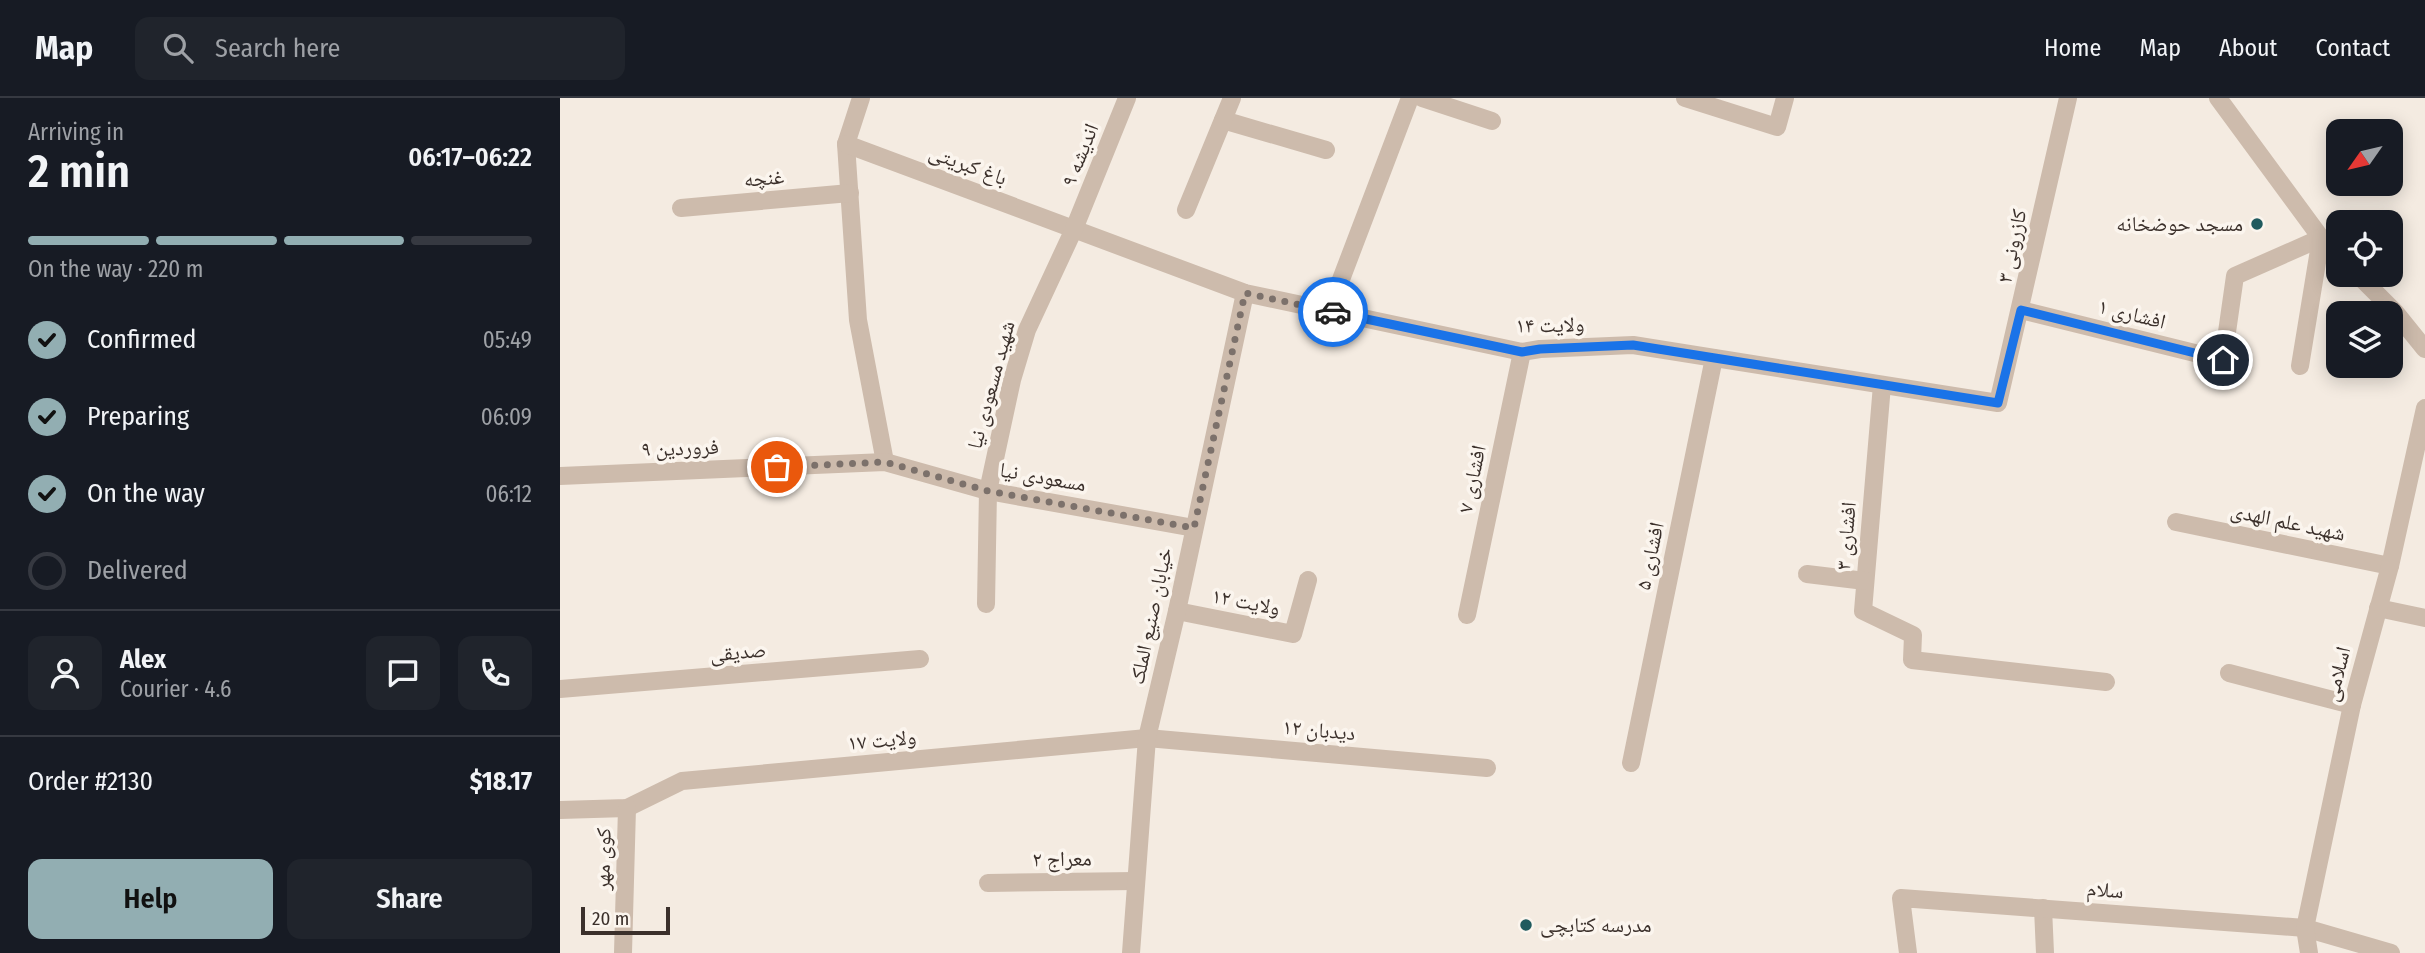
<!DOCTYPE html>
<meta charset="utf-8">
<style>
body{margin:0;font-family:"Fira Sans Condensed","Noto Naskh Arabic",sans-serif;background:#20242c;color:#f1f3f6;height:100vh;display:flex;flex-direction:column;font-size:26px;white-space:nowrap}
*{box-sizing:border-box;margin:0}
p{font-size:23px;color:#9ea1a6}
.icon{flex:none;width:38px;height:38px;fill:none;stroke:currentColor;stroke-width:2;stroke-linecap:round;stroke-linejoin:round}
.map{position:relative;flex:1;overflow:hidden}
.sheet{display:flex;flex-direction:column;background:#171b24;width:560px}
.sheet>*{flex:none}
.needle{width:46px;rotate:236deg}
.controls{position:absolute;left:1766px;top:21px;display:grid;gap:14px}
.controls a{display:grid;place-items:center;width:77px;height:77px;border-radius:14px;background:#171b24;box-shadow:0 4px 18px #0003;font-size:35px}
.scale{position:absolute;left:21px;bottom:18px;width:89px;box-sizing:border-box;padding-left:7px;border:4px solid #3b302b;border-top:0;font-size:19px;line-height:24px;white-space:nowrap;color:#3b302b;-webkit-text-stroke:5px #fbf5ee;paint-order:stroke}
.pin{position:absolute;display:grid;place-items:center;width:60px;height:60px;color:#fff;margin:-30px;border:4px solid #fff;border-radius:50%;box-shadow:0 2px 7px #0007}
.courier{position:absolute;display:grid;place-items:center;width:70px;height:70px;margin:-35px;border:5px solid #1a73e8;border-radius:50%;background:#fff;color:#222;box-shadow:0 2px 9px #0007}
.headline em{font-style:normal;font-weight:600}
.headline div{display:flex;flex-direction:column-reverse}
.headline{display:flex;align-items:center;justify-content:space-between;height:119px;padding:0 28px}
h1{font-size:46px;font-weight:600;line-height:52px}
.bar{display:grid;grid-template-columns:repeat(4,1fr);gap:10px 7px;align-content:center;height:84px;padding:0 28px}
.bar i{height:9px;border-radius:5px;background:#363941}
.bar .selected{background:#92aeb2}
.bar p{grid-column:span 4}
.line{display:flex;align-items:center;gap:18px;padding:0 28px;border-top:2px solid #363941}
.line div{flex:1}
.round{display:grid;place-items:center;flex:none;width:74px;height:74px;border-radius:14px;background:#20242c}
ol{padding:0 28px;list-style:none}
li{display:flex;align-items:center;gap:21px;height:77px}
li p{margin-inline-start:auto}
li .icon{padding:7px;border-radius:50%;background:#92aeb2;color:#111;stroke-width:4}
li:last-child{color:#9ea1a6}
li i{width:38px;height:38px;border:4px solid #363941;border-radius:50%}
.primary-button{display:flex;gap:14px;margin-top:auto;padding:14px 28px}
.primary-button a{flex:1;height:80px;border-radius:14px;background:#92aeb2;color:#111;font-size:28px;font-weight:600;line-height:80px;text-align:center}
.primary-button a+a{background:#20242c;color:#f1f3f6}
header{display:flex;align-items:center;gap:42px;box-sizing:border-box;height:98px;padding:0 35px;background:#171b24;border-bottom:2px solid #363941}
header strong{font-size:33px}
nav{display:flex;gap:38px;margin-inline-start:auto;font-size:24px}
.search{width:490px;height:63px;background:#20242c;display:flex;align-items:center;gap:18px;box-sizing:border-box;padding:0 24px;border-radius:14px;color:#9ea1a6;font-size:26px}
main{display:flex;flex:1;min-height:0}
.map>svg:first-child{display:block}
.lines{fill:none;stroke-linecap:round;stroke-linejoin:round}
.minor{stroke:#cdbbac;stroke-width:18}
.done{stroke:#7c716b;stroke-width:7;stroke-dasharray:0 12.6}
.route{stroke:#1a73e8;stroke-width:9}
.poi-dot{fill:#1f5a5e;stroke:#fbf5ee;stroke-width:2.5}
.labels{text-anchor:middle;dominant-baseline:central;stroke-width:7;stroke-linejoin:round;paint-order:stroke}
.street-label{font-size:21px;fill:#3b302b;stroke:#fbf5ee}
.poi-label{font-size:21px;fill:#3b302b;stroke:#fbf5ee;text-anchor:end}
</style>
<header>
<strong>Map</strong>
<div class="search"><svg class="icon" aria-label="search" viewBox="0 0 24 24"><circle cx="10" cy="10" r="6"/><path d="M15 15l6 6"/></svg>Search here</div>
<nav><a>Home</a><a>Map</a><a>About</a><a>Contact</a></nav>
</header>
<main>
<section class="sheet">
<div class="headline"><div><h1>2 min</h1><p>Arriving in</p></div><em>06:17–06:22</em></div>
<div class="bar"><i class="selected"></i><i class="selected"></i><i class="selected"></i><i></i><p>On the way · 220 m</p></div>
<ol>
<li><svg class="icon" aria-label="check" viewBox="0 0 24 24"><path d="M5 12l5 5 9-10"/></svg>Confirmed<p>05:49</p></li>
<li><svg class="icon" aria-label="check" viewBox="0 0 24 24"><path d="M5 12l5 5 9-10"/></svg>Preparing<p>06:09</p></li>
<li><svg class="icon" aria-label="check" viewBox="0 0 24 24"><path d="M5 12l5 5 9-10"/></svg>On the way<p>06:12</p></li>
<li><i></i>Delivered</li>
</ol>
<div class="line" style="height:126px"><a class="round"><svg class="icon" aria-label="person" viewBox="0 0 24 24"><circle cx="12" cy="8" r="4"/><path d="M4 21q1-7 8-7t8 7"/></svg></a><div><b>Alex</b><p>Courier · 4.6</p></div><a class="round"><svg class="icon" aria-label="chat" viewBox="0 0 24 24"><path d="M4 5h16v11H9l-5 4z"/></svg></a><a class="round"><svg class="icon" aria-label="phone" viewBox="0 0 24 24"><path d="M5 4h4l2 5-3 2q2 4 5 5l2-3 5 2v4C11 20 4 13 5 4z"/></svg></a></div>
<div class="line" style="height:91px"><div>Order #2130</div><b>$18.17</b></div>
<div class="primary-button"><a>Help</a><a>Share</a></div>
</section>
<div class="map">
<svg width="1865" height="855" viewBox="0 0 1865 855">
<rect width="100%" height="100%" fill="#f4ebe1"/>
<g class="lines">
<g class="minor">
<path d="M301,0L286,46L298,222L325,364"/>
<path d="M862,0L932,23"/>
<path d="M1125,0L1217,29L1225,0"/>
<path d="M1658,0L1761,140L1778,157"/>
<path d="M663,22L766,52"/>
<path d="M286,46L685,195L962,254L980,251L1073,247L1438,305L1508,0"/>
<path d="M121,110L290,95"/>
<path d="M626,112L672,0"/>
<path d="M1798,177L1835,214L1865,251"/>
<path d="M1461,212L1663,262L1675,178L1761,140"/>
<path d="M769,213L850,0"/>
<path d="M1740,268L1761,140"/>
<path d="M1322,287L1303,513L1353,537L1352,562L1546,584"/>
<path d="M0,378L325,364L428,393L634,430"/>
<path d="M1616,424L1830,468"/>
<path d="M1247,476L1305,483"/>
<path d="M426,506L428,393L452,282L467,232L514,131L567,0"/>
<path d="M1818,510L1865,520"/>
<path d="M617,513L733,536L748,482"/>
<path d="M907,517L962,254"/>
<path d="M1669,575L1792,607"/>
<path d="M0,591L360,561"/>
<path d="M1071,665L1154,260"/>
<path d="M0,712L67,710L122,683L587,640L927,670"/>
<path d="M428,785L576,783"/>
<path d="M1483,810L1485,855"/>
<path d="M63,855L67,710"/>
<path d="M571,855L587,640L617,513L685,195"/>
<path d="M1348,855L1341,800L1745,830L1831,855"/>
<path d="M1749,855L1745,830L1792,607L1830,468L1865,310"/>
</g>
</g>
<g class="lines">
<path class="done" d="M217,369L325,364L428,393L634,430L685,195L773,214"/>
<path class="route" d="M773,214L962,254L980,251L1073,247L1438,305L1461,212L1663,262"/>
</g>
<g class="poi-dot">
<circle cx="1697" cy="126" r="7"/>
<circle cx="966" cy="827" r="7"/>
</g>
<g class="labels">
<g class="street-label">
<text transform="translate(520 57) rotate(-68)">اندیشه ۹</text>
<text transform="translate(408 67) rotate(20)">باغ کبریتی</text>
<text transform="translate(204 80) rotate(-5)">غنچه</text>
<text transform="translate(1452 148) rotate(-78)">کازرونی ۳</text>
<text transform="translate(1572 216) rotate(14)">افشاری ۱</text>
<text transform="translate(990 227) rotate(-1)">ولایت ۱۴</text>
<text transform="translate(431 287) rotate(-75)">شهید مسعودی نیا</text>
<text transform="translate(120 350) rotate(-2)">فروردین ۹</text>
<text transform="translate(483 379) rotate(10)">مسعودی نیا</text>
<text transform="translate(912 381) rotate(-78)">افشاری ۷</text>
<text transform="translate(1728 424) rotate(12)">شهید علم الهدی</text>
<text transform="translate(1286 438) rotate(-85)">افشاری ۳</text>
<text transform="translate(1090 458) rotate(-78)">افشاری ۵</text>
<text transform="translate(686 504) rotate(11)">ولایت ۱۲</text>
<text transform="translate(591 518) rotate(-78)">خیابان صنیع الملک</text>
<text transform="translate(178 554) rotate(-5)">صدیقی</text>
<text transform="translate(1777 576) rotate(-76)">اسلامی</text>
<text transform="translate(759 632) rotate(5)">دیدبان ۱۲</text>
<text transform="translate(322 642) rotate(-5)">ولایت ۱۷</text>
<text transform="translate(43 761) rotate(-89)">کوی مهر</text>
<text transform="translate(502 761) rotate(-1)">معراج ۲</text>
<text transform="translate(1545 792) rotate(4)">سلام</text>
</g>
<g class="poi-label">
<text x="1683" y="126">مسجد حوضخانه</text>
<text x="980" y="827" text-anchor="start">مدرسه کتابچی</text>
</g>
</g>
</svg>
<div class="controls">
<a><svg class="needle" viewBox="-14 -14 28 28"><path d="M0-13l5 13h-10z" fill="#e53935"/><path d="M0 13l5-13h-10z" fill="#9ea1a6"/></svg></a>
<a><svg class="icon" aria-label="locate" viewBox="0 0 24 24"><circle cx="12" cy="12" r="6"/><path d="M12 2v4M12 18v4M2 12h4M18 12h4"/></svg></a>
<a><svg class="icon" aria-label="layers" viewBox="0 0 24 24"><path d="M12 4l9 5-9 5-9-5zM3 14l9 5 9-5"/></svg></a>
</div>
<div class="scale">20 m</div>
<div class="pin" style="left:217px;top:369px;background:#ea580c"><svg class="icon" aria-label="bag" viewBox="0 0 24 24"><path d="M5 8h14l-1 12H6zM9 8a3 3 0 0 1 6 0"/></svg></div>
<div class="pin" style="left:1663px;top:262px;background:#1f2937"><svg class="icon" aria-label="home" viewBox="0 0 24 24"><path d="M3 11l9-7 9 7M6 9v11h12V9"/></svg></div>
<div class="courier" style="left:773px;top:214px"><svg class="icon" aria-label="car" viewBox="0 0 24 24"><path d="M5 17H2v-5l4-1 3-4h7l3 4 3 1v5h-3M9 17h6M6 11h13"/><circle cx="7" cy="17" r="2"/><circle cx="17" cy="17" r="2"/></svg></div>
</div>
</main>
